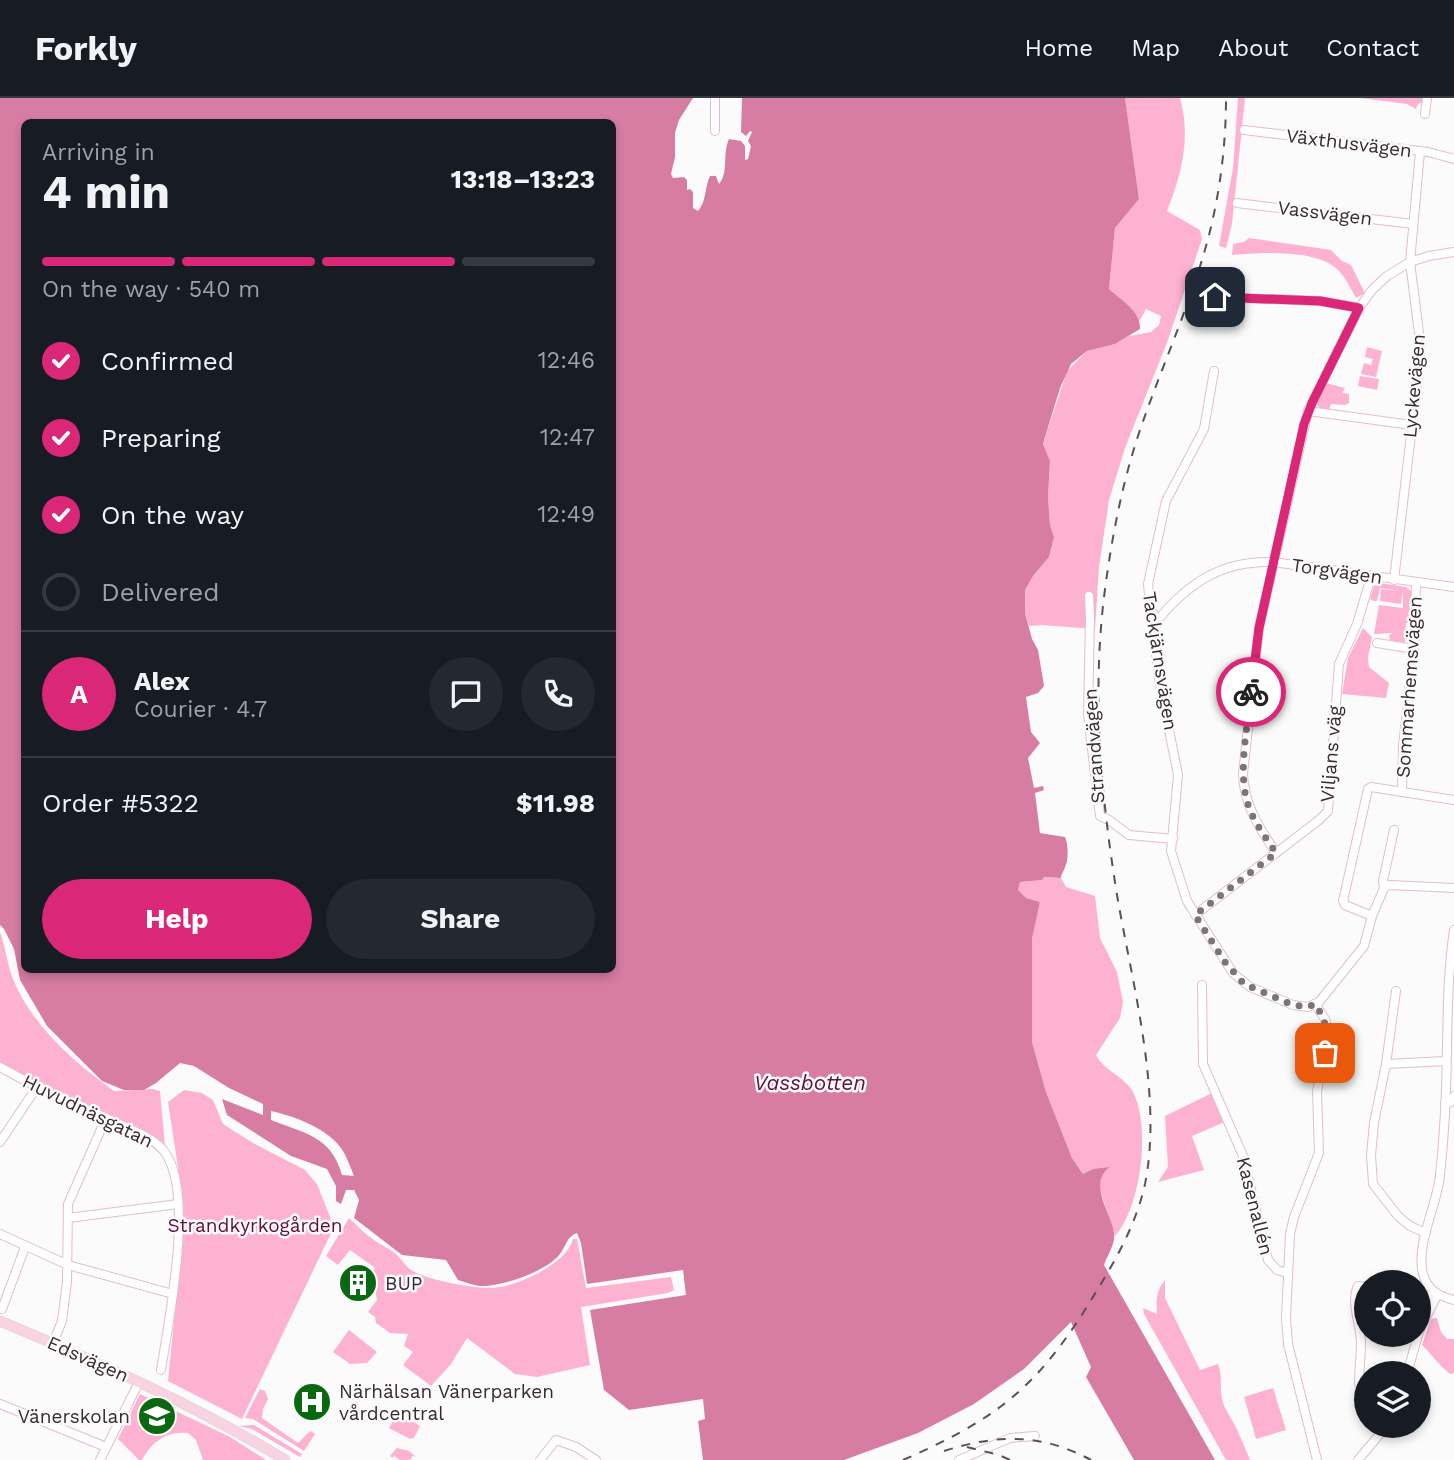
<!DOCTYPE html>
<meta charset="utf-8">
<style>
body{margin:0;font-family:"Work Sans",sans-serif;background:#242831;color:#f1f3f6;height:100vh;display:flex;flex-direction:column;font-size:26px;white-space:nowrap}
*{box-sizing:border-box;margin:0}
p{font-size:23px;color:#9ea1a6}
.icon{flex:none;width:38px;height:38px;fill:none;stroke:currentColor;stroke-width:2;stroke-linecap:round;stroke-linejoin:round}
.map{position:relative;flex:1;overflow:hidden}
.details{position:absolute;left:21px;top:21px;width:595px;height:854px;display:flex;flex-direction:column;background:#171b24;border-radius:10px;box-shadow:0 4px 10px #0003}
.details>*{flex:none}
.buttons{position:absolute;left:1354px;top:1172px;display:grid;gap:14px}
.buttons a{display:grid;place-items:center;width:77px;height:77px;border-radius:50%;background:#171b24;box-shadow:0 4px 10px #0003;font-size:35px}
.pin{position:absolute;display:grid;place-items:center;width:60px;height:60px;color:#fff;margin:-30px;border-radius:14px;box-shadow:0 4px 10px #0006}
.courier{position:absolute;display:grid;place-items:center;width:70px;height:70px;margin:-35px;border:5px solid #db2777;border-radius:50%;background:#fff;color:#222;box-shadow:0 2px 9px #0007}
.overview em{font-style:normal;font-weight:700}
.overview div{display:flex;flex-direction:column-reverse}
.overview{display:flex;align-items:center;justify-content:space-between;height:119px;padding:0 21px}
h1{font-size:46px;font-weight:700;line-height:52px}
.bar{display:grid;grid-template-columns:repeat(4,1fr);gap:10px 7px;align-content:center;height:84px;padding:0 21px}
.bar i{height:9px;border-radius:5px;background:#363941}
.bar .current{background:#db2777}
.bar p{grid-column:span 4}
.line{display:flex;align-items:center;gap:18px;padding:0 21px;border-top:2px solid #363941}
.line div{flex:1}
.round{display:grid;place-items:center;flex:none;width:74px;height:74px;border-radius:37px;background:#242831}
ol{padding:0 21px;list-style:none}
li{display:flex;align-items:center;gap:21px;height:77px}
li p{margin-inline-start:auto}
li .icon{padding:7px;border-radius:50%;background:#db2777;color:#fff;stroke-width:4}
li:last-child{color:#9ea1a6}
li i{width:38px;height:38px;border:4px solid #363941;border-radius:50%}
.button{display:flex;gap:14px;margin-top:auto;padding:14px 21px}
.button a{flex:1;height:80px;border-radius:42px;background:#db2777;color:#fff;font-size:28px;font-weight:700;line-height:80px;text-align:center}
.button a+a{background:#242831;color:#f1f3f6}
header{display:flex;align-items:center;gap:42px;box-sizing:border-box;height:98px;padding:0 35px;background:#171b24;border-bottom:2px solid #363941}
header strong{font-size:33px}
nav{display:flex;gap:38px;margin-inline-start:auto;font-size:24px}
.map>svg:first-child{display:block}
.green{fill:#feb2d1}
.water{fill:#d77ca3;fill-rule:evenodd}
.lines{fill:none;stroke-linecap:round;stroke-linejoin:round}
.minor-casing{stroke:#e2becc;stroke-width:10}
.major-casing{stroke:#d7d5d6;stroke-width:11}
.minor{stroke:#fff;stroke-width:8}
.major{stroke:#f8d3e2;stroke-width:10}
.rail{stroke:#5b5055;stroke-width:2;stroke-dasharray:9 9;stroke-linecap:butt}
.done{stroke:#7d7478;stroke-width:7;stroke-dasharray:0 12.6}
.route{stroke:#db2777;stroke-width:9}
.labels{text-anchor:middle;dominant-baseline:central;stroke-width:5;stroke-linejoin:round;paint-order:stroke}
.street-label{font-size:19px;fill:#392b31;stroke:#fbfbfb}
.park-label{font-size:19px;fill:#600d3b;stroke:#fbfbfb}
.poi-label{font-size:19px;fill:#392b31;stroke:#fbfbfb;text-anchor:start}
.water-label{font-size:21px;font-style:italic;fill:#610f3b;stroke:#fbfbfb}
</style>
<header>
<strong>Forkly</strong>
<nav><a>Home</a><a>Map</a><a>About</a><a>Contact</a></nav>
</header>
<div class="map">
<svg width="1454" height="1362" viewBox="0 0 1454 1362">
<rect width="100%" height="100%" fill="#fbfbfb"/>
<g class="green">
<path d="M1125,0H1180C1191,39 1182,76 1167,113L1200,132L1202,141L1168,242L1125,350L1109,402L1099,469L1095,531L1042,527L1029,528L1025,515V492L1033,478L1049,459L1054,439L1050,427L1048,399L1050,364L1043,346L1067,273L1087,253L1115,246L1129,238L1151,234L1159,227L1161,218L1146,211L1139,224L1132,211L1109,191L1115,130L1139,101Z"/>
<path d="M1238,0H1245L1244,10L1232,126L1226,150L1219,148L1233,70Z"/>
<path d="M1360,0H1424V4L1418,6L1416,11L1407,6Z"/>
<path d="M1249,140L1331,152L1342,163L1351,167L1365,195L1356,200C1351,191 1346,180 1338,172C1317,151 1261,154 1232,157L1233,146L1244,144Z"/>
<path d="M1367,249L1382,253L1376,279L1361,276L1364,265L1371,267L1373,261L1365,259Z"/>
<path d="M1360,278L1379,281L1377,292L1358,288Z"/>
<path d="M1326,285L1345,290L1342,295L1349,296V305L1345,307L1331,306L1329,312L1320,311L1316,305Z"/>
<path d="M1380,485L1406,489L1411,493V525H1406L1405,544L1390,543L1389,537L1393,535L1374,536L1379,507L1403,510V493L1401,506L1380,503L1381,491L1402,493L1380,490L1377,503H1374L1370,501L1374,488Z"/>
<path d="M1363,530L1372,539L1368,559L1369,569L1389,585L1386,600L1342,596L1348,560Z"/>
<path d="M1043,779L1061,780L1066,789L1095,798L1100,840L1117,874L1123,904L1120,920L1096,957C1104,973 1124,978 1133,994C1151,1029 1141,1109 1115,1138L1098,1085L1102,1075L1108,1071H1093L1084,1077L1072,1060L1046,994L1032,944L1031,840L1040,804L1025,800L1018,792L1020,784L1042,782Z"/>
<path d="M0,834C6,850 7,866 13,881C32,928 74,964 114,993L153,991L160,993L165,1048C115,1014 54,995 0,965Z"/>
<path d="M184,992L202,995L213,1002L223,1026L253,1045L305,1072L317,1086L334,1129L242,1321L168,1283L183,1133V1102L168,1004Z"/>
<path d="M1212,995L1227,1023L1192,1038L1204,1072L1158,1084L1168,1069L1165,1018Z"/>
<path d="M349,1120C357,1127 365,1136 374,1142C381,1147 389,1150 396,1156C402,1161 405,1168 411,1172C426,1182 482,1193 500,1189C523,1185 567,1165 573,1141H577L586,1190L671,1179L674,1192L668,1195L581,1209L590,1267L537,1279L515,1276L467,1240L451,1266L431,1288L403,1267L413,1254L404,1248L408,1236L390,1235L376,1225L375,1219L368,1214L377,1202L375,1192L377,1185L370,1179L375,1170L350,1152L338,1167L326,1158Z"/>
<path d="M1165,1182V1200L1200,1272L1218,1266C1223,1278 1219,1292 1223,1305C1227,1316 1235,1325 1239,1336C1243,1344 1246,1353 1250,1362H1226L1144,1216L1143,1210L1157,1216C1156,1202 1156,1193 1165,1182Z"/>
<path d="M1437,1220L1441,1234L1447,1241H1454V1275L1450,1276C1439,1267 1432,1257 1422,1247L1431,1221Z"/>
<path d="M349,1232L377,1254L367,1265L350,1266L333,1254Z"/>
<path d="M1273,1290L1286,1332L1256,1341L1244,1299Z"/>
<path d="M260,1291L265,1293L268,1301L263,1311L262,1320L298,1345L310,1333L315,1336L304,1353L253,1321L245,1320Z"/>
<path d="M140,1296L230,1339L266,1362H203L196,1342L188,1335C166,1333 152,1344 142,1362H139L118,1341Z"/>
<path d="M400,1316L420,1328L414,1340L410,1341L389,1330L397,1317Z"/>
<path d="M254,1327L302,1356L300,1359L252,1331L238,1328Z"/>
<path d="M397,1350L409,1353L416,1359L413,1358L410,1362H400L394,1358L393,1360L390,1358Z"/>
</g>
<path class="water" d="M0,0H693L679,22L675,35V59L671,76L673,80L684,79L687,82V92L690,91L693,94V110L698,113C707,103 704,90 710,78H716L719,86C729,75 722,56 729,41L741,43L745,48V62L748,61L751,48L748,43L752,34L750,33L746,38L741,34L742,0H1125L1139,101L1115,130L1109,191C1121,202 1141,213 1140,231L1115,246L1087,253L1071,266L1060,290L1049,326L1043,346L1050,363L1048,399L1050,427L1054,439L1049,459L1033,478L1025,492V515L1032,541L1038,552L1044,588L1038,595L1026,599L1031,634L1040,645L1028,660L1034,690L1043,688L1044,692L1035,695L1040,735L1065,739C1068,745 1069,761 1065,769C1064,773 1061,776 1061,780L1044,779L1042,782L1020,784L1018,792L1026,800L1040,804L1032,840V944L1046,994L1072,1060L1083,1076L1093,1071L1110,1069C1087,1085 1111,1114 1114,1135C1116,1145 1107,1158 1104,1167L1215,1362H1134L1086,1279L1091,1269L1071,1224L1024,1271L974,1306L918,1335L844,1362H703L698,1323L705,1321L703,1301L629,1312L604,1292L590,1212L686,1197L683,1172L587,1186L581,1145L577,1135C567,1138 566,1148 560,1156C547,1173 502,1189 480,1188C473,1187 465,1184 458,1182L446,1162L402,1157L354,1120L359,1102L354,1092H346L341,1106L336,1103V1088L327,1071L291,1058L227,1017L222,1001L263,1017V1006L229,990L194,968L180,965L156,985L144,992H124L102,983L47,928L20,882L14,851L4,831L0,827ZM24,24H612V872H24ZM271,1013C294,1018 330,1031 343,1053C347,1060 351,1070 354,1078L342,1077C331,1038 306,1036 271,1022Z"/>
<g class="lines">
<defs>
<g id="minor">
<path d="M1425,16L1427,0"/>
<path d="M1244,32L1428,54L1454,61"/>
<path d="M715,33V0"/>
<path d="M1237,105L1413,126"/>
<path d="M1215,199L1320,203L1359,210"/>
<path d="M1214,273L1204,331L1166,403L1148,486L1150,506L1156,524L1154,533L1155,550L1160,587L1178,677L1171,753L1187,803L1233,875L1250,889L1293,907L1308,909L1319,904L1364,848L1372,818L1384,790L1383,783L1394,732"/>
<path d="M1308,313L1412,327"/>
<path d="M1394,482L1421,251L1410,164L1420,54"/>
<path d="M1089,498L1090,520L1088,617L1100,718L1109,722L1129,737L1173,741"/>
<path d="M1156,524C1188,485 1222,462 1273,464L1454,489"/>
<path d="M1377,545L1414,551"/>
<path d="M1402,694L1403,648L1414,551L1416,484"/>
<path d="M1276,755C1259,729 1244,707 1243,676L1259,530L1308,313L1359,210L1372,192L1387,178L1410,164L1429,158L1454,154"/>
<path d="M1384,790L1389,787L1454,790"/>
<path d="M1195,817L1319,722L1328,713L1339,566L1357,526L1371,479"/>
<path d="M1372,818L1345,807L1343,803L1368,691L1371,689L1454,702"/>
<path d="M1454,832C1446,885 1448,939 1446,992C1445,1020 1443,1049 1440,1077C1437,1108 1418,1140 1422,1171C1425,1190 1437,1198 1454,1202"/>
<path d="M1202,887L1203,966L1243,1058L1268,1162L1277,1172L1288,1175"/>
<path d="M1315,906L1325,921L1328,931L1317,994L1319,1055L1294,1119L1290,1136L1286,1220L1288,1246L1317,1362"/>
<path d="M1386,966L1396,893"/>
<path d="M0,969L37,989L141,1036C150,1041 161,1047 166,1056C194,1099 169,1221 161,1272"/>
<path d="M1445,1006L1451,1004L1454,998"/>
<path d="M0,1044L37,989"/>
<path d="M68,1120L178,1106"/>
<path d="M1426,1135L1410,1128L1398,1118L1373,1086L1371,1057L1374,1025L1386,966L1446,963"/>
<path d="M0,1136L68,1167L173,1196"/>
<path d="M1367,1189L1358,1188C1350,1204 1361,1227 1361,1245C1361,1258 1359,1272 1359,1286L1367,1292"/>
<path d="M1419,1199L1437,1197"/>
<path d="M2,1211L25,1149"/>
<path d="M1419,1234L1437,1197"/>
<path d="M53,1245L62,1223L67,1184L68,1106L106,1020"/>
<path d="M1407,1276L1418,1237"/>
<path d="M0,1306L106,1349"/>
<path d="M100,1362L139,1284"/>
<path d="M540,1362L556,1342L576,1349L596,1362"/>
<path d="M959,1362L1010,1340L1035,1338"/>
<path d="M1358,1362L1380,1336L1384,1328"/>
</g>
<path id="major" d="M0,1223C98,1264 195,1307 285,1362"/>
</defs>
<use href="#minor" class="minor-casing"/>
<use href="#major" class="major-casing"/>
<use href="#minor" class="minor"/>
<use href="#major" class="major"/>
<g class="rail">
<path d="M967,1349L999,1357L1010,1362"/>
<path d="M944,1353C998,1336 1041,1335 1091,1362"/>
<path d="M903,1362C994,1322 1035,1292 1088,1207C1112,1168 1135,1131 1145,1086C1163,997 1132,885 1117,797C1101,698 1092,599 1104,499C1111,444 1121,390 1138,338C1160,272 1190,208 1208,141C1220,95 1226,47 1226,0"/>
</g>
</g>
<g class="lines">
<path class="done" d="M1251,594C1248,626 1238,672 1247,703C1252,722 1265,738 1276,755L1195,817L1225,864L1244,886L1293,907L1308,909L1315,906C1327,924 1328,934 1325,955"/>
<path class="route" d="M1215,199L1320,203L1359,210L1312,305L1304,326L1259,530L1251,594"/>
</g>
<defs>
<symbol id="building-disc" viewBox="-11 -11 22 22"><circle r="9.5" fill="#0a6811" stroke="#fbfbfb"/><path d="M-4-6H4V6H1V3H-1V6H-4ZM-2.5-4.3h1.7v1.8h-1.7ZM.8-4.3h1.7v1.8H.8ZM-2.5-1h1.7V.8h-1.7ZM.8-1h1.7V.8H.8Z" fill="#fff"/></symbol>
<symbol id="hospital-disc" viewBox="-11 -11 22 22"><circle r="9.5" fill="#0a6811" stroke="#fbfbfb"/><path d="M-5-5h3v3.5h4V-5h3V5h-3V1.5h-4V5h-3Z" fill="#fff"/></symbol>
<symbol id="school-disc" viewBox="-11 -11 22 22"><circle r="9.5" fill="#0a6811" stroke="#fbfbfb"/><path d="M0-5L7-2L0 1L-7-2ZM-4 1L0 2.5L4 1V4Q0 6-4 4Z" fill="#fff"/></symbol>
</defs>
<g fill-rule="evenodd">
<use href="#building-disc" x="336" y="1163" width="44" height="44"/>
<use href="#hospital-disc" x="290" y="1282" width="44" height="44"/>
<use href="#school-disc" x="135" y="1296" width="44" height="44"/>
</g>
<g class="labels">
<g class="street-label">
<text transform="translate(1349 45) rotate(7)">Växthusvägen</text>
<text transform="translate(1325 115) rotate(7)">Vassvägen</text>
<text transform="translate(1414 288) rotate(-85)">Lyckevägen</text>
<text transform="translate(1337 473) rotate(8)">Torgvägen</text>
<text transform="translate(1160 563) rotate(81)">Tackjärnsvägen</text>
<text transform="translate(1409 589) rotate(-86)">Sommarhemsvägen</text>
<text transform="translate(1094 648) rotate(-94)">Strandvägen</text>
<text transform="translate(1331 656) rotate(-85)">Viljans väg</text>
<text transform="translate(88 1013) rotate(26)">Huvudnäsgatan</text>
<text transform="translate(1255 1108) rotate(76)">Kasenallén</text>
<text transform="translate(88 1261) rotate(24)">Edsvägen</text>
</g>
<g class="park-label">
<text x="255" y="1127">Strandkyrkogården</text>
</g>
<g class="poi-label">
<text x="385" y="1185">BUP</text>
<text x="339" y="1293">Närhälsan Vänerparken<tspan x="339" dy="22">vårdcentral</tspan></text>
<text x="130" y="1318" text-anchor="end">Vänerskolan</text>
</g>
<g class="water-label">
<text x="810" y="984">Vassbotten</text>
</g>
</g>
</svg>
<div class="buttons">
<a><svg class="icon" aria-label="locate" viewBox="0 0 24 24"><circle cx="12" cy="12" r="6"/><path d="M12 2v4M12 18v4M2 12h4M18 12h4"/></svg></a>
<a><svg class="icon" aria-label="layers" viewBox="0 0 24 24"><path d="M12 4l9 5-9 5-9-5zM3 14l9 5 9-5"/></svg></a>
</div>
<div class="pin" style="left:1325px;top:955px;background:#ea580c"><svg class="icon" aria-label="bag" viewBox="0 0 24 24"><path d="M5 8h14l-1 12H6zM9 8a3 3 0 0 1 6 0"/></svg></div>
<div class="pin" style="left:1215px;top:199px;background:#1f2937"><svg class="icon" aria-label="home" viewBox="0 0 24 24"><path d="M3 11l9-7 9 7M6 9v11h12V9"/></svg></div>
<div class="courier" style="left:1251px;top:594px"><svg class="icon" aria-label="bike" viewBox="0 0 24 24"><circle cx="6" cy="16" r="4"/><circle cx="18" cy="16" r="4"/><path d="M6 16l4-8h5l3 8M10 8l3 8H6M13 5h3"/></svg></div>
<section class="details">
<div class="overview"><div><h1>4 min</h1><p>Arriving in</p></div><em>13:18–13:23</em></div>
<div class="bar"><i class="current"></i><i class="current"></i><i class="current"></i><i></i><p>On the way · 540 m</p></div>
<ol>
<li><svg class="icon" aria-label="check" viewBox="0 0 24 24"><path d="M5 12l5 5 9-10"/></svg>Confirmed<p>12:46</p></li>
<li><svg class="icon" aria-label="check" viewBox="0 0 24 24"><path d="M5 12l5 5 9-10"/></svg>Preparing<p>12:47</p></li>
<li><svg class="icon" aria-label="check" viewBox="0 0 24 24"><path d="M5 12l5 5 9-10"/></svg>On the way<p>12:49</p></li>
<li><i></i>Delivered</li>
</ol>
<div class="line" style="height:126px"><b class="round" style="background:#db2777;color:#fff">A</b><div><b>Alex</b><p>Courier · 4.7</p></div><a class="round"><svg class="icon" aria-label="chat" viewBox="0 0 24 24"><path d="M4 5h16v11H9l-5 4z"/></svg></a><a class="round"><svg class="icon" aria-label="phone" viewBox="0 0 24 24"><path d="M5 4h4l2 5-3 2q2 4 5 5l2-3 5 2v4C11 20 4 13 5 4z"/></svg></a></div>
<div class="line" style="height:91px"><div>Order #5322</div><b>$11.98</b></div>
<div class="button"><a>Help</a><a>Share</a></div>
</section>
</div>
